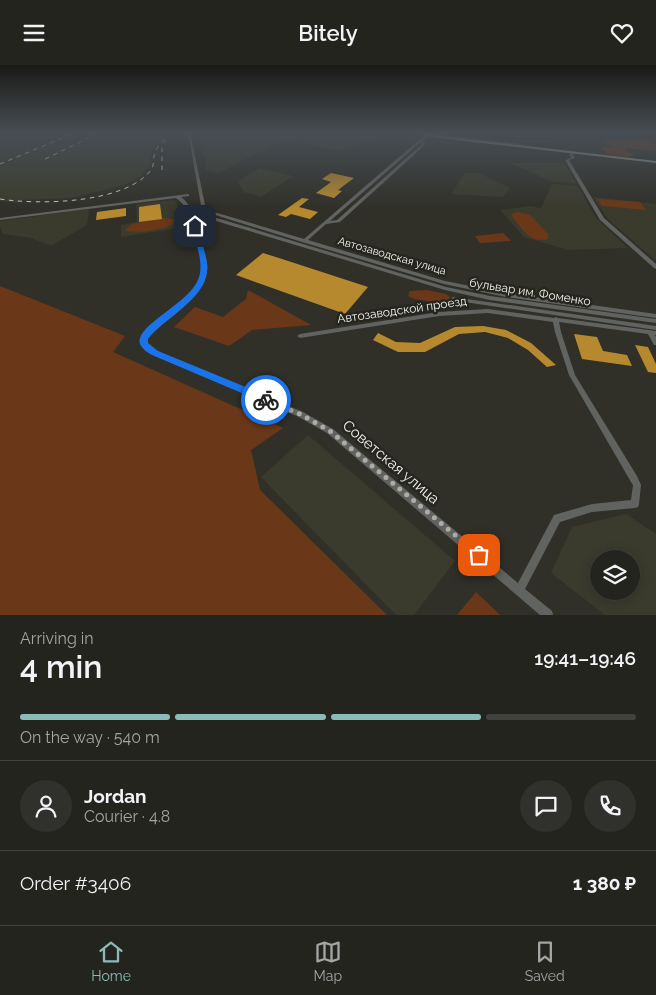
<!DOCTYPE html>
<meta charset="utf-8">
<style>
body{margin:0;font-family:Raleway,sans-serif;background:#30302c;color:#f1f3f6;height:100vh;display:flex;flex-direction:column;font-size:19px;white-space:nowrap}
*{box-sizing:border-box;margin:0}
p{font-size:16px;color:#a3a4a4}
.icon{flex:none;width:28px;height:28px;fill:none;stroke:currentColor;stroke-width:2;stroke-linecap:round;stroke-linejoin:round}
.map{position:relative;height:550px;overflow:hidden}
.side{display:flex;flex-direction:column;background:#24241f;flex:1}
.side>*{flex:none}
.buttons{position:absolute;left:590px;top:485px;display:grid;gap:10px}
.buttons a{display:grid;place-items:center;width:50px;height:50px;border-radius:50%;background:#24241f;box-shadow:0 2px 12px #0003,0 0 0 1px #41413d;font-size:25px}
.pin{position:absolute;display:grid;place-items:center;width:42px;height:42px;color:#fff;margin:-21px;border-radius:10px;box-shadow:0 2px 8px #0006}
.courier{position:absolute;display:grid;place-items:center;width:50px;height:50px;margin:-25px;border:4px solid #1a73e8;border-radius:50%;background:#fff;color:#222;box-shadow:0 1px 6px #0007}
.headline em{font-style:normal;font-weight:600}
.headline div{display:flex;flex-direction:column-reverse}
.headline{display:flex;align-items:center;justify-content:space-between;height:85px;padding:0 20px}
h1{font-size:32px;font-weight:600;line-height:38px}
.bar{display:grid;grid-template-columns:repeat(4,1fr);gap:8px 5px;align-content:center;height:60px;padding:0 20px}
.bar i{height:6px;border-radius:4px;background:#41413d}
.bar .current{background:#8bbbb9}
.bar p{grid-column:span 4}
.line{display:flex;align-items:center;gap:12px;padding:0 20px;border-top:1px solid #41413d}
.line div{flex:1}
.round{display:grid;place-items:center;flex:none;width:52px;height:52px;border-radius:26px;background:#30302c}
header{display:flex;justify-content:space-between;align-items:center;height:65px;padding:0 20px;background:#24241f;font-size:22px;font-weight:600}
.tab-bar{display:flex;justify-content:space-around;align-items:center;height:70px;border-top:1px solid #41413d;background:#24241f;font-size:14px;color:#a3a4a4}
.tab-bar a{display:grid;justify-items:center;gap:2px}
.tab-bar .current{color:#8bbbb9}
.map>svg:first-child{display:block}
.built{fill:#3a3a2d;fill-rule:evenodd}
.green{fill:#6a3819}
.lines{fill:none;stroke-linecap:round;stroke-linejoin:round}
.river{fill:#01271c;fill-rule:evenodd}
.building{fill:#b7892e}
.minor{fill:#616360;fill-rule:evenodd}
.major{fill:#919690;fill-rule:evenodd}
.rail{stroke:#c8c8c3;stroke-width:1;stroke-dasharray:4.5 4.5;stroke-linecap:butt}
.route{fill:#1a73e8}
.done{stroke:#adada8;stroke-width:5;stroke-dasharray:0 9}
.labels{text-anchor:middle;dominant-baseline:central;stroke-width:5;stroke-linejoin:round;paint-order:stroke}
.far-street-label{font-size:11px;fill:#f0f1ec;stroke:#26261f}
.street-label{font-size:12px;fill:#f0f1ec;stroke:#26261f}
.near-street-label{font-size:15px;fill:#f0f1ec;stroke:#26261f}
</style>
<header><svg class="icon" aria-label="menu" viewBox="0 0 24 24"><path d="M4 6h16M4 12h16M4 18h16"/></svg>Bitely<svg class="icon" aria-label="heart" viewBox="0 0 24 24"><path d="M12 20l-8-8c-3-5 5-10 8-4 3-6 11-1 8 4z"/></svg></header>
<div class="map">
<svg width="656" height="550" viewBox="0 0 656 550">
<rect width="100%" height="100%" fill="#303029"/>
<g class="built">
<path d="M35,67H150L168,68L152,85L149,101L141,111L124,120L71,133L23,135L18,138L0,136V74Z"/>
<path d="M197,67H319L310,72H299L288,78L280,76L219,108L205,105L206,97L202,87L204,86L200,70Z"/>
<path d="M322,67H371L379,68L371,74L361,76L341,86L311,80L314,77L308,76Z"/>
<path d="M510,98H564L577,119L551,116Z"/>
<path d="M260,103L293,111L261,132L244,127L238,116Z"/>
<path d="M465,108H479L510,123L503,132L451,129Z"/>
<path d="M552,119L578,121L596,153L628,183L568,185L524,172L500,145L530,141L541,143Z"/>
<path d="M593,132L656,139V196L608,154Z"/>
<path d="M173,135L176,136L185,162L121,172V160L137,157L136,139Z"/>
<path d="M89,144L87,160L51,181L31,173L3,169L0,162V156Z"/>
<path d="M308,370L455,496L414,550H396L261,412Z"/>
<path d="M626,449L656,469V550H605L551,508L572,462ZM599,494H631V526H599Z"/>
</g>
<g class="green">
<path d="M643,73L656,80V86L625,83L626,86L635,89L629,92L606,89L605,86L601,84L603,82H614L605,78L608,74Z"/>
<path d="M597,134L640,137L646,145L602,141Z"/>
<path d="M518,147L530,150L548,169V174C530,179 522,164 512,151V149Z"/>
<path d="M163,153L173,154L176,157C170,164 133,170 125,165L132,159Z"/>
<path d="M503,168L511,176L483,178H480L475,171Z"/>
<path d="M0,221L125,271L113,287L283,363L251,385L260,425L387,550H0Z"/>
<path d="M248,225L311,260L252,265L229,281L174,262L195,242L223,252L246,234Z"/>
<path d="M427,225L446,229L457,238L455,240L414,234L408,231L410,226Z"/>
<path d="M476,527L500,550H457Z"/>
</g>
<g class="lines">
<path class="river" d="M450,67H459L509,72L656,71V73L509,74Z"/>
</g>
<g class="building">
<path d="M331,108L354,113L338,125L342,126L334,133L316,128L331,117L322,114Z"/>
<path d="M302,133L309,134L299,142L318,147L310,154L291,149L286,152L278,150Z"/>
<path d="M160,139L162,154L139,157V142Z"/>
<path d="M126,143V151L96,155L97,147Z"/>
<path d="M263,188L279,193L368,222L345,249L236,210Z"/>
<path d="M483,261L506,265L531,278L556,300L547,302L528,285L508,273L485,267L459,269L425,287H398L373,275L378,268L396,277L420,278L455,262Z"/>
<path d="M574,269L597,272L603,286L627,290L632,301L582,294Z"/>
<path d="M635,280L648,282L656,299V308L648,307Z"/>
</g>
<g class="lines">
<g class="minor">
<path d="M188,67H190L205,140L214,147L304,174L420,74L426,69H428V71L423,75L425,80L340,157L326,159L308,175L445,216L506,228L656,249V253L506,232L444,219L302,177L212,149L201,140ZM421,77L422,79L337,155L330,156Z"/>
<path d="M416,67H421L521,79L519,80Z"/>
<path d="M626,67H628L633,69L631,70Z"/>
<path d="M569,86H571L575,93L569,95L604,153L656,199V204L654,203L600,155L565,95L571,93Z"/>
<path d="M188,129H189V131L181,132C195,143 195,157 200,173C202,183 209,195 207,206C205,232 164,256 146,273L150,282L157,286L303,347L333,364L518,518L554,450L592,439L631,435L633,420L631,417L569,310L555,267L553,257L488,248L439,251L300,273L297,271L300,269L439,247L488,244L554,253L556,252L558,253L656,266V270H655L656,272V280H654L648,269L559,257L561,267L575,310L637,411L641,420L639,439L638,442L635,443L592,447L560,457L525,524L552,546L553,550H540L327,368L297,351L153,290L145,285L140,273C156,253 203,231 202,203C202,193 198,183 195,173C191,156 192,145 176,133L0,155V153Z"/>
<path d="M202,147H204L210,151L446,222L490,231L656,254V258L490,235L445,225L206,153L202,149Z"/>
<path d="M453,232L656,261V265L451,235L450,234Z"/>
</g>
<path class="major" d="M402,67H408L656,96V98L464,76Z"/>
<g class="rail">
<path d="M45,94L101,67"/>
<path d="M0,99L77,67"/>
<path d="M162,105V81L165,76"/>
<path d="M0,134C38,140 125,139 151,105C154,101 153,96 154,91C156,83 161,77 167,72"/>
</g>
</g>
<linearGradient id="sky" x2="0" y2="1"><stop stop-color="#1a1a17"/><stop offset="0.47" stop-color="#484e54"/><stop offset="1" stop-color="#484e54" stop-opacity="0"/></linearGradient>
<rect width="656" height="144" fill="url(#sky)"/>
<path class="route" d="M195,159L198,161C200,173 209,196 207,207C204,235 164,253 148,274V278L158,286L270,332V337H263L152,290C147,287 137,281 140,273C145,257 187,237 197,217C206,201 195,177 192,161Z"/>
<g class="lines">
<path class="done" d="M266,335L300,349L330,366L479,490"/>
</g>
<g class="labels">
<g class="far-street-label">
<text transform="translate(392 191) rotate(16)">Автозаводская улица</text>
</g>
<g class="street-label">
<text transform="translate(530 227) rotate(9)">бульвар им. Фоменко</text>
<text transform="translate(402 245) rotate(-8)">Автозаводской проезд</text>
</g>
<g class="near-street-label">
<text transform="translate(391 397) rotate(40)">Советская улица</text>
</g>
</g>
</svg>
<div class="buttons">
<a><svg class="icon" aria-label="layers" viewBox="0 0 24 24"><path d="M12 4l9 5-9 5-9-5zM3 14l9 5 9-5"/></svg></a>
</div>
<div class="pin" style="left:479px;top:490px;background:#ea580c"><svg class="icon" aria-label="bag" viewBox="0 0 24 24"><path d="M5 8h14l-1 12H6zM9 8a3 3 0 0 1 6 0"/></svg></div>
<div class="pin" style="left:195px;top:161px;background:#1f2937"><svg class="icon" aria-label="home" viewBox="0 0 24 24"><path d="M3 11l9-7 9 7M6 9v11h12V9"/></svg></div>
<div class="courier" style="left:266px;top:335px"><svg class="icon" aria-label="bike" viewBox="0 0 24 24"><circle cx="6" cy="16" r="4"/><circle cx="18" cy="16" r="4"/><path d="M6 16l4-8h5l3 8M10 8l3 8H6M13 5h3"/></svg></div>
</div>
<section class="side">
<div class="headline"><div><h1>4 min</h1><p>Arriving in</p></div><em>19:41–19:46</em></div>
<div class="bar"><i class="current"></i><i class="current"></i><i class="current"></i><i></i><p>On the way · 540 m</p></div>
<div class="line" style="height:90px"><a class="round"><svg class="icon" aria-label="person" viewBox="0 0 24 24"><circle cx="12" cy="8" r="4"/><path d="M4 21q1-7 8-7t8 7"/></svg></a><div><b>Jordan</b><p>Courier · 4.8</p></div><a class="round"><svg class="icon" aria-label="chat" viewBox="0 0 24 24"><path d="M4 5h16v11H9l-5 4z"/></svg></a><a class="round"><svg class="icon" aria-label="phone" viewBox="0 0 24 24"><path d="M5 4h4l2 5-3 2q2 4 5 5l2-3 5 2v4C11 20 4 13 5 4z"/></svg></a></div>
<div class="line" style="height:65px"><div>Order #3406</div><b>1 380 ₽</b></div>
</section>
<nav class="tab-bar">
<a class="current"><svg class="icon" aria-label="home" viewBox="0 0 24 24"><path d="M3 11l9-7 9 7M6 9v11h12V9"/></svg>Home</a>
<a><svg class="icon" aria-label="map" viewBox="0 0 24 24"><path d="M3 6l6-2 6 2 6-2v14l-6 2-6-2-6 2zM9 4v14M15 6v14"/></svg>Map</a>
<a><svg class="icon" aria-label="saved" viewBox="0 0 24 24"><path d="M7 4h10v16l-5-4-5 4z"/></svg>Saved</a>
</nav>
